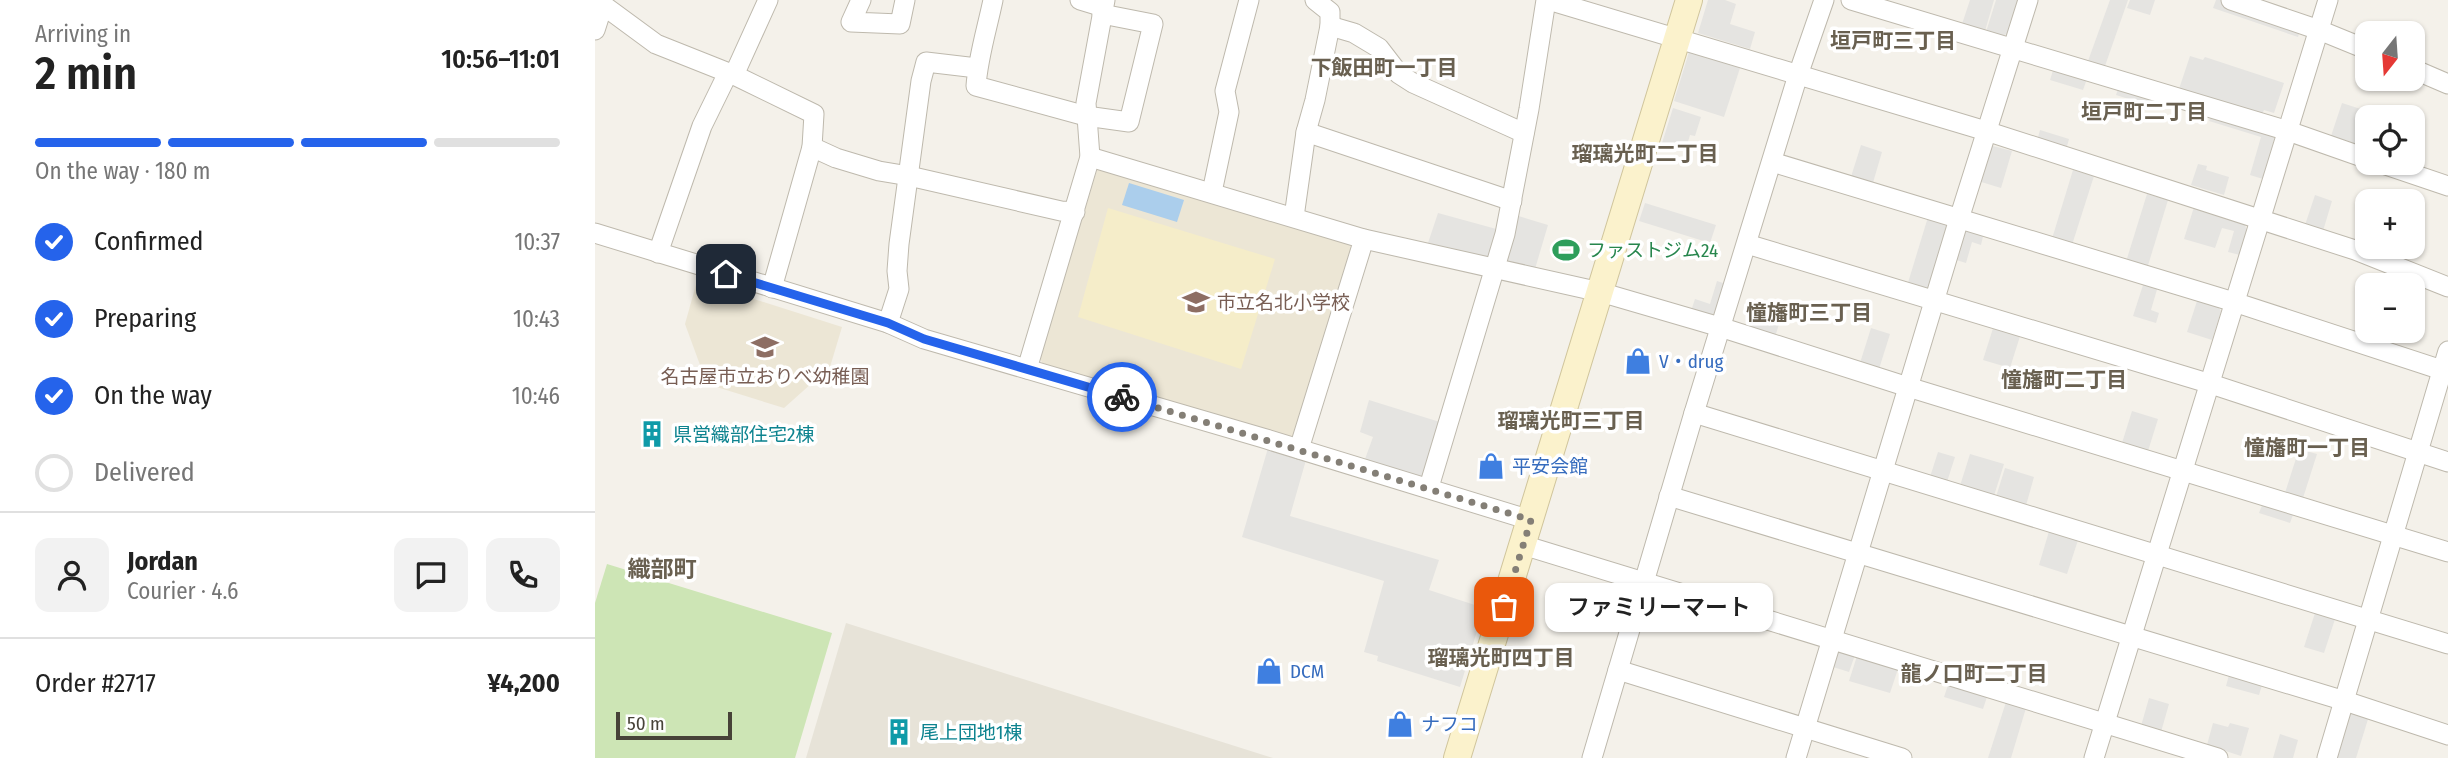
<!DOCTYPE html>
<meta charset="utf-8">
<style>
body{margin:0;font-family:"Fira Sans Condensed","Noto Sans JP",sans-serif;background:#f2f2f2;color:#222;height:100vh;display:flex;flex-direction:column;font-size:26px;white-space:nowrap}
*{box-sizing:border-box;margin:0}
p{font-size:23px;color:#767676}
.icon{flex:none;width:38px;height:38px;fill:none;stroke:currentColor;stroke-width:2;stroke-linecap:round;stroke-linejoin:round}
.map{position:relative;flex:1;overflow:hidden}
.panel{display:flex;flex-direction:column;background:#fff;width:595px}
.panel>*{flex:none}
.needle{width:46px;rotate:197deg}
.buttons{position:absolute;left:1760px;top:21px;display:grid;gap:14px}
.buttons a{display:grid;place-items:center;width:70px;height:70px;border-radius:14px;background:#fff;box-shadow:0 2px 5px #0004;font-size:35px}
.scale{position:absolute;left:21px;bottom:18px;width:116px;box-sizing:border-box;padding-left:7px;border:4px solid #474238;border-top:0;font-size:19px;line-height:24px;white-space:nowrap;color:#474238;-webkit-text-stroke:5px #fff;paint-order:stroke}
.pin{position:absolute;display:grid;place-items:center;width:60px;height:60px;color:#fff;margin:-30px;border-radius:14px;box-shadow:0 4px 10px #0006}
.courier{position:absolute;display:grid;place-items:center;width:70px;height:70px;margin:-35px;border:5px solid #2563eb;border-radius:50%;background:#fff;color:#222;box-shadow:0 2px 9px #0007}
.bubble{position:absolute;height:49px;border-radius:14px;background:#fff;box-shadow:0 2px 5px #0004;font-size:23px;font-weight:600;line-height:49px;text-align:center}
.overview em{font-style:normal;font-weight:600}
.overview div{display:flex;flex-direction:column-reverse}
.overview{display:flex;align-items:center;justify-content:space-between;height:119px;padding:0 35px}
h1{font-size:46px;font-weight:600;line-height:52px}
.bar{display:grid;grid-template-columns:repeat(4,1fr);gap:10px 7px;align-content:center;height:84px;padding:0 35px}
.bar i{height:9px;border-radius:5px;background:#e0e0e0}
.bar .current{background:#2563eb}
.bar p{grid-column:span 4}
.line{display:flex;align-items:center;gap:18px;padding:0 35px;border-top:2px solid #e0e0e0}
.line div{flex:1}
.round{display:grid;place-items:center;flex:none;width:74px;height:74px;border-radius:14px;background:#f2f2f2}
ol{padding:0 35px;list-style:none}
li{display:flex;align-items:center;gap:21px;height:77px}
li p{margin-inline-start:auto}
li .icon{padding:7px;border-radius:50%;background:#2563eb;color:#fff;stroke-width:4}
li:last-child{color:#767676}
li i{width:38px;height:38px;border:4px solid #e0e0e0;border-radius:50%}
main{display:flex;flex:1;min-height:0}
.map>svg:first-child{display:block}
.residential{fill:#e7e3d8}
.education{fill:#ece6d5}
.green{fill:#cde5b5}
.sand{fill:#f5edc9}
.parking{fill:#e5e4e1}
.water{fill:#abceec}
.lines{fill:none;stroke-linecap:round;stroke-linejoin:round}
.street-casing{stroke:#beb9ad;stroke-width:21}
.secondary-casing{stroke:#d0c59c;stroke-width:28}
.street{stroke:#fff;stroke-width:19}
.secondary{stroke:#fbf2cc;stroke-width:26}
.done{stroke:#847f76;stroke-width:7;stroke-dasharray:0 12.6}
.route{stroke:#2563eb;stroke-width:9}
.labels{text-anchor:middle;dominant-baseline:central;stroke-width:7;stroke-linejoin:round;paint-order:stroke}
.leisure-label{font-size:19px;fill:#27864d;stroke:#fff;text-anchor:start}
.education-label{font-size:19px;fill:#785e54;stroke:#fff;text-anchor:start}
.shop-label{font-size:19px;fill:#366cbe;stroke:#fff;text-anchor:start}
.culture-label{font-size:19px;fill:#0d838f;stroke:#fff;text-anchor:start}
.neighbourhood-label{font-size:21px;font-weight:bold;fill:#696050;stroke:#fff}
.quarter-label{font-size:23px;font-weight:bold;fill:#696050;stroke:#fff}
</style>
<main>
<section class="panel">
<div class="overview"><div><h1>2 min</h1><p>Arriving in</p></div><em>10:56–11:01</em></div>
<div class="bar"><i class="current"></i><i class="current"></i><i class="current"></i><i></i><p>On the way · 180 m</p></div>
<ol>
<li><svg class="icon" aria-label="check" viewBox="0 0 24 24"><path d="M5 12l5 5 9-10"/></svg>Confirmed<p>10:37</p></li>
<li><svg class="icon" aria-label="check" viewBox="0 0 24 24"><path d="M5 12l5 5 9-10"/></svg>Preparing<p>10:43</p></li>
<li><svg class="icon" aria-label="check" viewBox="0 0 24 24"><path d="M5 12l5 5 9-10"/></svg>On the way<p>10:46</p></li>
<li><i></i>Delivered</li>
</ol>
<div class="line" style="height:126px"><a class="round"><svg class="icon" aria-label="person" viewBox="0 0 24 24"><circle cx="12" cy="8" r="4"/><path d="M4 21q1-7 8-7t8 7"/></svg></a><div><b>Jordan</b><p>Courier · 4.6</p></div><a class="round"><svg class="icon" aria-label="chat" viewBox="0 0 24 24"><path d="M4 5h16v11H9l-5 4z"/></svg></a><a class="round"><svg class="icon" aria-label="phone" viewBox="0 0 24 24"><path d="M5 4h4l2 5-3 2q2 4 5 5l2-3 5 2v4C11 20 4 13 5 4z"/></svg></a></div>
<div class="line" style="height:91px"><div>Order #2717</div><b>¥4,200</b></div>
</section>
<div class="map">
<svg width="1853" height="758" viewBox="0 0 1853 758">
<rect width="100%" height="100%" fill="#f4f1ea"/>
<path class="residential" d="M251,623L678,758H211Z"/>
<g class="education">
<path d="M507,168L752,242L756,247L700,434L694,438L447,363L445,357L502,170Z"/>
<path d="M102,281L247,327L235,367L189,408L112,384L90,324Z"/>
</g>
<path class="green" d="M12,564L237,633L200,758H0V603Z"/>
<path class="sand" d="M513,208L680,259L646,369L483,317Z"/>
<g class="parking">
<path d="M1113,0H1130L1141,4L1135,24L1160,32L1155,49L1103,33Z"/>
<path d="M1375,0H1399L1390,31L1367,24Z"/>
<path d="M1401,0H1424L1414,33L1407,36L1391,32Z"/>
<path d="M1515,0H1533L1510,66L1493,61Z"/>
<path d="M1535,0H1560L1555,15L1532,8Z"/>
<path d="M1621,0H1626L1706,28L1703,37L1618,8Z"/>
<path d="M1801,22L1825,31L1818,47V33H1796Z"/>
<path d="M1094,52L1145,68L1129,117L1079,101Z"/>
<path d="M1595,56L1608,60L1610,57L1689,83L1679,113L1669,110L1666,116L1584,89Z"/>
<path d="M1460,64L1493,76L1488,90L1455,80Z"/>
<path d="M1525,83L1560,93L1556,106L1521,95Z"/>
<path d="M1747,103L1775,112L1764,145L1736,136Z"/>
<path d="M1078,108L1106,117L1100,136L1095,135L1091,148H1084L1067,143Z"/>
<path d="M1618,111L1680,137L1668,179L1655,175L1666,137L1614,121Z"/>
<path d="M1445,130L1474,139L1471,150L1442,141Z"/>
<path d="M1266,145L1287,152L1277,186L1255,180Z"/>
<path d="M1398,146L1417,151L1406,188L1383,181L1393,150Z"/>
<path d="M1603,164L1612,166L1611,170L1634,177L1629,195L1596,185Z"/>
<path d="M1478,170L1499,176L1476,248L1456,242Z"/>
<path d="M1552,194L1573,200L1551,272L1530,265Z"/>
<path d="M1720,195L1737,201L1728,231L1710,225Z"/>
<path d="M1050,203L1121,225L1115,243L1044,221Z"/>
<path d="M1599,207L1649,222L1652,231L1645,255L1633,252L1639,231L1627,228L1620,248L1589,239Z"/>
<path d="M843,213L905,230L895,258L833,243Z"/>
<path d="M917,214L953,225L940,269L911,262Z"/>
<path d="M1333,217L1352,223L1354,226L1334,290L1312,286Z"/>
<path d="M1367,230L1389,232L1386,245L1377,242L1371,263L1358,259Z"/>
<path d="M1122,281L1131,284L1122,316L1096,311L1100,299L1115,304Z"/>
<path d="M1549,282L1563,286L1556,310L1564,313L1561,323L1538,316Z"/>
<path d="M1603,298L1621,304L1626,311L1617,340L1592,332Z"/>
<path d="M1165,300L1189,308L1180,337L1156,330Z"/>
<path d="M1399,325L1426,333L1415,368L1388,360Z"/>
<path d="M1276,328L1295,334L1284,369L1265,363Z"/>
<path d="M774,400L848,423L828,478L769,462L778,437L765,432Z"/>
<path d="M1537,411L1563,419L1553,451L1527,443Z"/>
<path d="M673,448L711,460L695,516L844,560L834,590L889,608L865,687L782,661L783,656L769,652L789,581L647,537Z"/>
<path d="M1704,449L1722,454L1708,498L1690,493Z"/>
<path d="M1343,452L1360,457L1351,485L1334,480Z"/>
<path d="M1375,454L1409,464L1398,499L1364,489Z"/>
<path d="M1410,468L1439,477L1430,509L1400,500Z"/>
<path d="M1668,503L1699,512L1695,523L1664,513Z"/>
<path d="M1455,528L1484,537L1472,574L1444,565Z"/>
<path d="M1721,610L1741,616L1729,653L1709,647Z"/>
<path d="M1243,650L1260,655L1254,672L1235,666Z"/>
<path d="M1262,656L1303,669L1295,693L1254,681Z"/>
<path d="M1634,675L1667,685L1664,695L1631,686Z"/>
<path d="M1353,685L1392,697L1388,709L1349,697Z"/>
<path d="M1554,698L1574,704L1566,732L1546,726Z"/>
<path d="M1411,702L1431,708L1416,758H1393Z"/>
<path d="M1752,709L1774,716L1761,758H1737Z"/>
<path d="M1618,723L1633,727L1635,723L1654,728L1646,756L1612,745Z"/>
<path d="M1685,734L1703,740L1698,758H1678Z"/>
</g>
<path class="water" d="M534,183L589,200L582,222L527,205Z"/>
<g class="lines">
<defs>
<g id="street">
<path d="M266,0L256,22L305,24L310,0"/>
<path d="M398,0C392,29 383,57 381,86L491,116L534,122L558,24L507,14"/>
<path d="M485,0L508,7"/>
<path d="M953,0L1391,131L1760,250L1853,287"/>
<path d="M1256,0L1693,131L1773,159"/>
<path d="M1636,0L1724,30L1773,50"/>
<path d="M735,26L759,33L784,48L804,74L818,83L929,133"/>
<path d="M0,30L8,5L61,44L139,75L219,114L217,147L177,288"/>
<path d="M1818,69L1853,84"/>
<path d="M139,75L173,0"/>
<path d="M711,132L917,201"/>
<path d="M217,147L241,158L284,171L314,176L466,211L480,212"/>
<path d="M495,157L769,239L1005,292L1125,327L1313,387L1853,552"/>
<path d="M1177,162L1639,302L1853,372"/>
<path d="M1785,163L1853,186"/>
<path d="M617,192L634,112L630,91L654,0"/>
<path d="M699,217L711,132L720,100L735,26V12L720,0"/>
<path d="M0,233L293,323L329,339L668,438L935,520"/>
<path d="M1152,244L1616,384L1853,462"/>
<path d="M63,253L107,126L133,73"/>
<path d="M293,323L304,289L302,271L304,244L326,81L331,62L382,68"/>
<path d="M432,369L495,157L491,103L510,0"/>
<path d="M1099,413L1853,644"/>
<path d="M704,449L769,239"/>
<path d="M834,487L910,234L934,109L951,0"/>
<path d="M1074,496L1750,701L1853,735"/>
<path d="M928,545L1623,758"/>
<path d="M1023,670L1307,758"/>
<path d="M997,758L1099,413L1203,75L1229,0"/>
<path d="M1201,758L1364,219L1433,0"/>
<path d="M1499,758L1733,0"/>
<path d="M1732,758L1853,351"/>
</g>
<path id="secondary" d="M862,758L1094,0"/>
</defs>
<use href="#street" class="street-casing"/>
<use href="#secondary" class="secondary-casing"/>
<use href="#street" class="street"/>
<use href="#secondary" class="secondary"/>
</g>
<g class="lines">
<path class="done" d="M527,397L936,520L909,607"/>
<path class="route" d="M131,274L293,323L329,339L527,397"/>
</g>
<defs>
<symbol id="stadium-bare" viewBox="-9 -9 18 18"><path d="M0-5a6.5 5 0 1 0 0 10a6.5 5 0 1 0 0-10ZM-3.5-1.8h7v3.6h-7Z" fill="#2e9e5b" stroke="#fff" stroke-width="2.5" paint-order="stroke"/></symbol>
<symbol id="school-bare" viewBox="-9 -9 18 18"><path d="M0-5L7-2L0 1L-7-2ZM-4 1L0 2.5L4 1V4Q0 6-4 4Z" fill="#8d6e63" stroke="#fff" stroke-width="2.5" paint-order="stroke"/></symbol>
<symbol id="shop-bare" viewBox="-9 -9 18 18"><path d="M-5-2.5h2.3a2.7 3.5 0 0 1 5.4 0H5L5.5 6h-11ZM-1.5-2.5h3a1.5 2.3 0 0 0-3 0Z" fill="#3f7fe0" stroke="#fff" stroke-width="2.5" paint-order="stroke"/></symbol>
<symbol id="building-bare" viewBox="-9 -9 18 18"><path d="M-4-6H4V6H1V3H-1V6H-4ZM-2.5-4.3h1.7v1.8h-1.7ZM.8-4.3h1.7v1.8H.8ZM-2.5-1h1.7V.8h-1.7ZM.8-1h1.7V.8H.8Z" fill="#0f9aa8" stroke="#fff" stroke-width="2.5" paint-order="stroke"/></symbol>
</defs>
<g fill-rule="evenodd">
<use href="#stadium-bare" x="952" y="231" width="38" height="38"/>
<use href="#school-bare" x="582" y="283" width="38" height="38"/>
<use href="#school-bare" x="151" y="328" width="38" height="38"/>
<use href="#shop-bare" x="1024" y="342" width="38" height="38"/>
<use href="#building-bare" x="38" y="415" width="38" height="38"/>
<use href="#shop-bare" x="877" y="447" width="38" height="38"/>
<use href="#shop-bare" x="655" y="652" width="38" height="38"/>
<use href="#shop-bare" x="786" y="705" width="38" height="38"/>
<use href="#building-bare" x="285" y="713" width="38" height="38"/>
</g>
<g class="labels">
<g class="leisure-label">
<text x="992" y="250">ファストジム24</text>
</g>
<g class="education-label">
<text x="622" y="302">市立名北小学校</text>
<text x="170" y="376" text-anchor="middle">名古屋市立おりべ幼稚園</text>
</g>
<g class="shop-label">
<text x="1064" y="361">V・drug</text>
<text x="917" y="466">平安会館</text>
<text x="695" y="671">DCM</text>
<text x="826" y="724">ナフコ</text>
</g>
<g class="culture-label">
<text x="78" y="434">県営織部住宅2棟</text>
<text x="325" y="732">尾上団地1棟</text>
</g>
<g class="neighbourhood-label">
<text x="1298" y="41">垣戸町三丁目</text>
<text x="789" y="68">下飯田町一丁目</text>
<text x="1549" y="112">垣戸町二丁目</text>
<text x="1050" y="154">瑠璃光町二丁目</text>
<text x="1214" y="313">憧旛町三丁目</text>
<text x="1469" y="380">憧旛町二丁目</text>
<text x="976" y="421">瑠璃光町三丁目</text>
<text x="1712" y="448">憧旛町一丁目</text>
<text x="906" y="658">瑠璃光町四丁目</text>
<text x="1379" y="674">龍ノ口町二丁目</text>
</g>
<g class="quarter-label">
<text x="67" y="569">織部町</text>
</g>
</g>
</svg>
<div class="buttons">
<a><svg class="needle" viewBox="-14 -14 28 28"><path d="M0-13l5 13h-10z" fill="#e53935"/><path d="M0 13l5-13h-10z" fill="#767676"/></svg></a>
<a><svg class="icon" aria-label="locate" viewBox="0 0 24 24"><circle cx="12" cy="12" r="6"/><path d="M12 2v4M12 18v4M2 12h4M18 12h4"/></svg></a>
<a>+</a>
<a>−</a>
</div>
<div class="scale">50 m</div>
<div class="pin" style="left:909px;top:607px;background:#ea580c"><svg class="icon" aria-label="bag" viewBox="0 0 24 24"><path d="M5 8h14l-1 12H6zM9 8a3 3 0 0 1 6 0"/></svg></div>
<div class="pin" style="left:131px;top:274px;background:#1f2937"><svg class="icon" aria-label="home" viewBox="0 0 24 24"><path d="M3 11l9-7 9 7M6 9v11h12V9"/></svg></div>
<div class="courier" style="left:527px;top:397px"><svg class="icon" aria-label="bike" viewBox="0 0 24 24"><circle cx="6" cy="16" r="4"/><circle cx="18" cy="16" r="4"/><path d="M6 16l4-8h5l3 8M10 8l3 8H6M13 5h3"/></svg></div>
<div class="bubble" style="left:950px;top:583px;width:228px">ファミリーマート</div>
</div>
</main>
